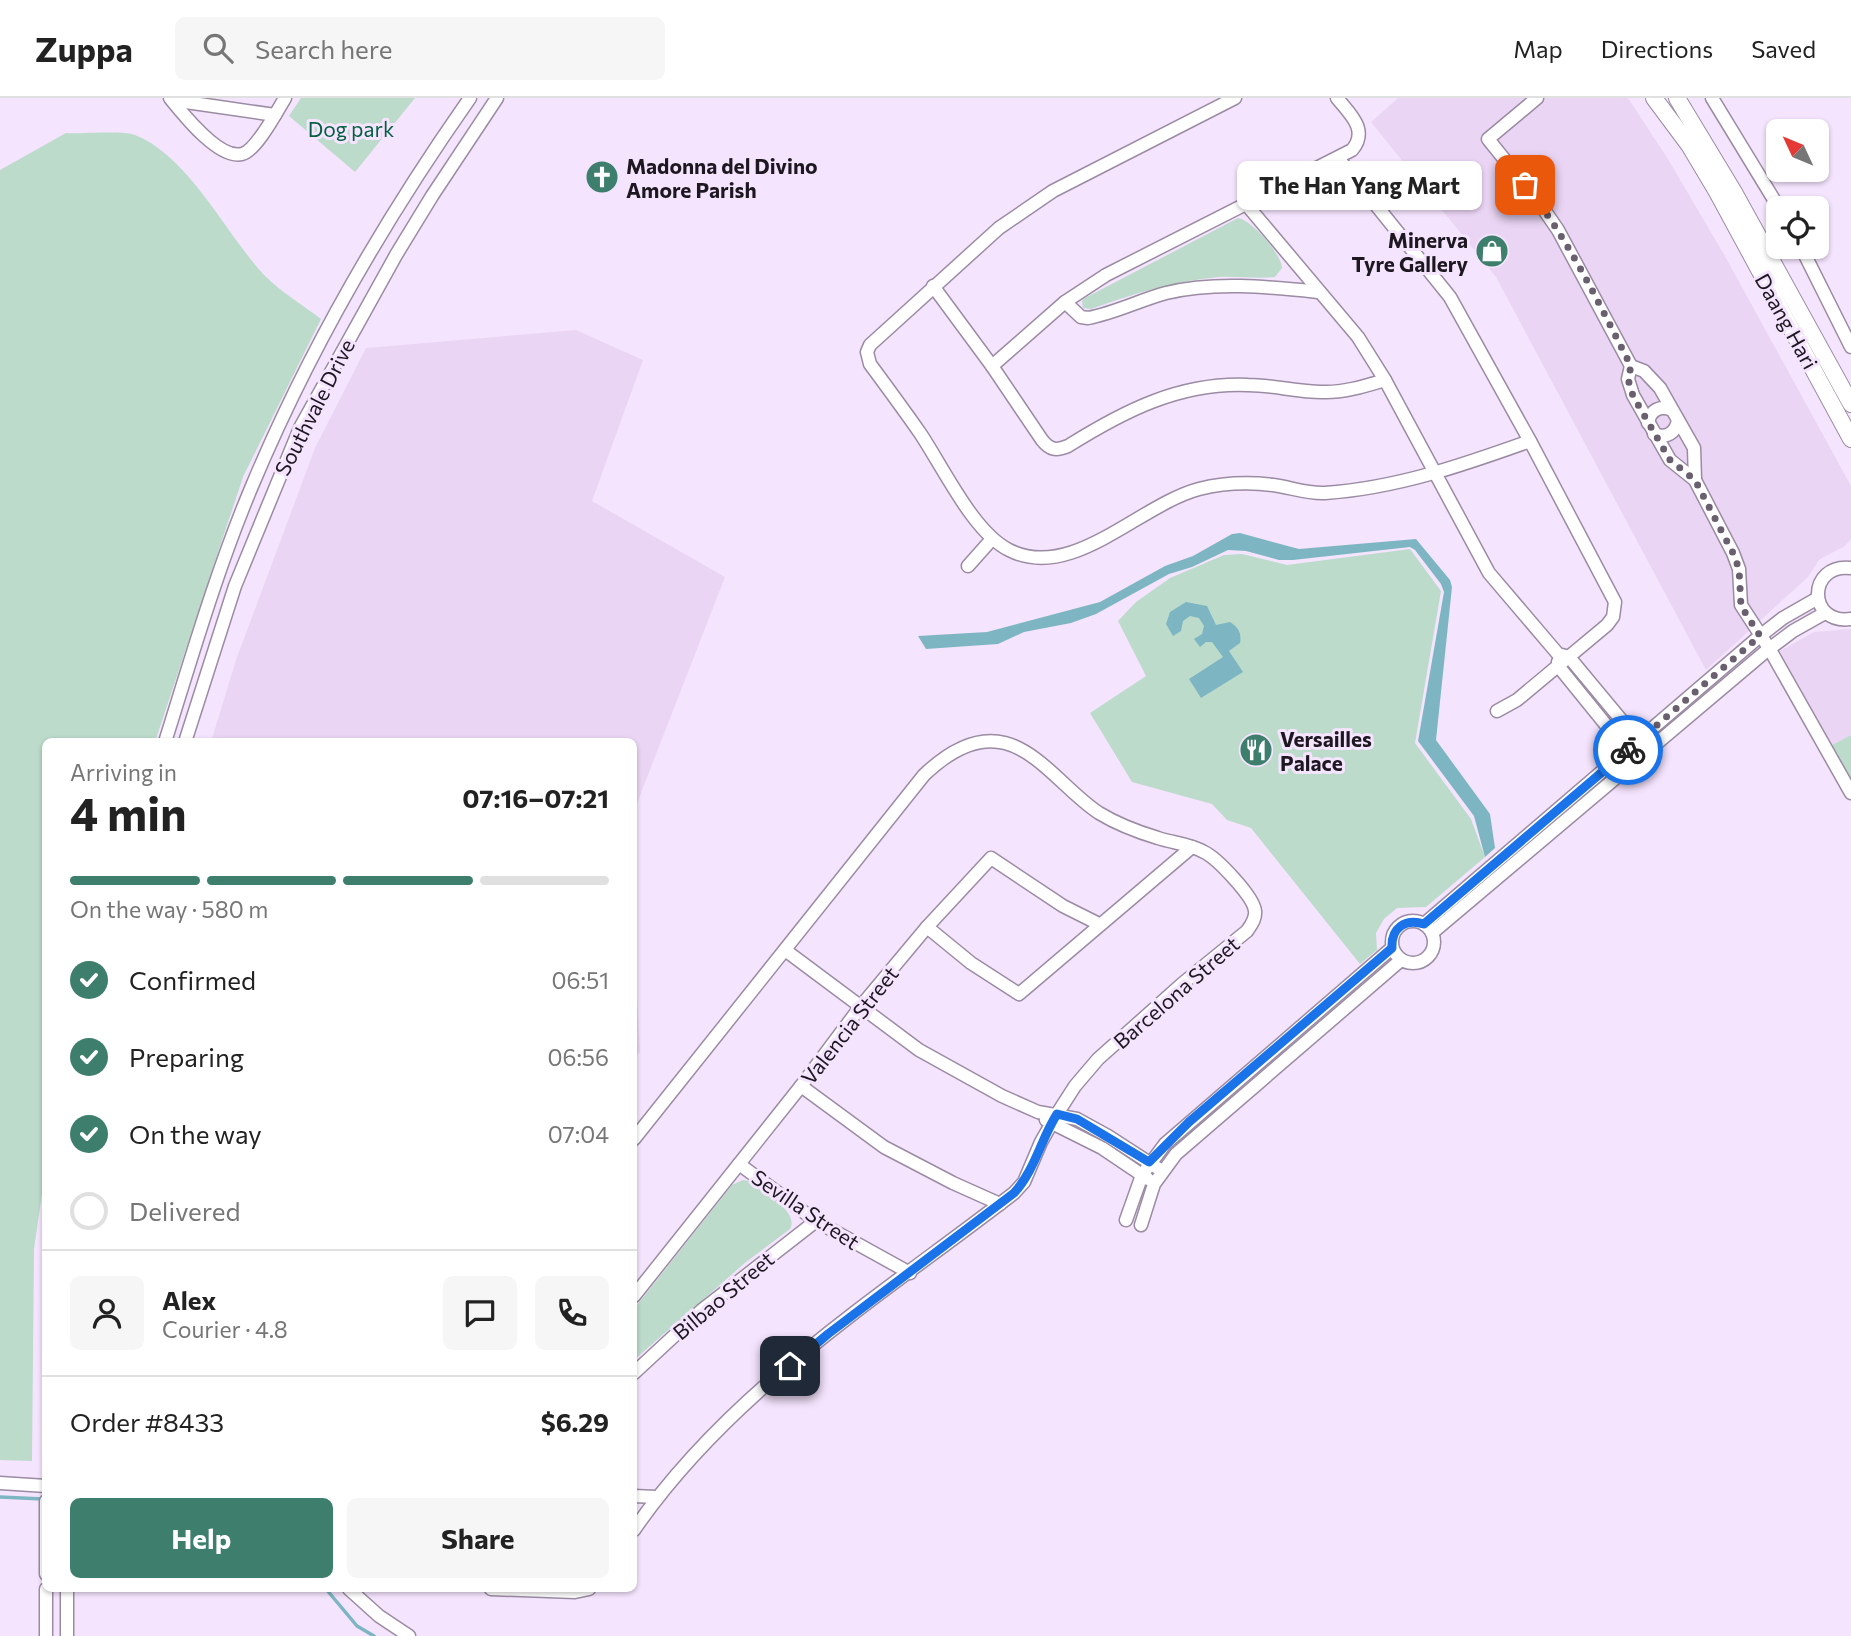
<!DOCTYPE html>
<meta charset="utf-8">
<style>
body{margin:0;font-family:Commissioner,sans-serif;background:#f6f6f6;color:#222;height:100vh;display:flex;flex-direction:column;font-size:26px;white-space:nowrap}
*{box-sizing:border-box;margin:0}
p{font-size:23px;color:#767676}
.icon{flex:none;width:38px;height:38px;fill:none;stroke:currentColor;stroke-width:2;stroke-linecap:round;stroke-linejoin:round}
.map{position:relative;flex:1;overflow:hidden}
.sheet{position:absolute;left:42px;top:640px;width:595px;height:854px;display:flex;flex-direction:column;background:#fff;border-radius:10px;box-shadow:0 2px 5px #0004}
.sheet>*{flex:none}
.needle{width:46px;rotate:314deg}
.controls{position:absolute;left:1766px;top:21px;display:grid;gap:14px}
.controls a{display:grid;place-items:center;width:63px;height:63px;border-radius:10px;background:#fff;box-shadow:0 2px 5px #0004;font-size:35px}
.pin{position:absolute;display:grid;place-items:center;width:60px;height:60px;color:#fff;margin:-30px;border-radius:14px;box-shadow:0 4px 10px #0006}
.courier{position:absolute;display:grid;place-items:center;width:70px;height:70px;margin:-35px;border:5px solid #1a73e8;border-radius:50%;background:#fff;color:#222;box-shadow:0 2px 9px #0007}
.bubble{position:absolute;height:49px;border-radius:10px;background:#fff;box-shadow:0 2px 5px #0004;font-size:23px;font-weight:700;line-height:49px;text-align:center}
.summary em{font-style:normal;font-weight:700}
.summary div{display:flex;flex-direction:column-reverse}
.summary{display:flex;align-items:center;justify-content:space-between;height:119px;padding:0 28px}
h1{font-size:46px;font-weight:700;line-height:52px}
.bar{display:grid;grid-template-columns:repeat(4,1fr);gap:10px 7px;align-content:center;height:84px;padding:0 28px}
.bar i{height:9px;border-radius:5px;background:#e0e0e0}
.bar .current{background:#3d7e6c}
.bar p{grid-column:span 4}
.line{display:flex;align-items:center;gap:18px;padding:0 28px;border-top:2px solid #e0e0e0}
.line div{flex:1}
.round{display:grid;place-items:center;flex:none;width:74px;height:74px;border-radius:10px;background:#f6f6f6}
ol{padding:0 28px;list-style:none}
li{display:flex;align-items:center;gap:21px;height:77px}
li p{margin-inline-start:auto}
li .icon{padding:7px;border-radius:50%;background:#3d7e6c;color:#fff;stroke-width:4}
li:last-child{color:#767676}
li i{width:38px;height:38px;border:4px solid #e0e0e0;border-radius:50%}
.cta{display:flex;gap:14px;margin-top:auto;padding:14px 28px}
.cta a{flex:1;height:80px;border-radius:10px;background:#3d7e6c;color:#fff;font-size:28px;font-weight:700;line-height:80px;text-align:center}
.cta a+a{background:#f6f6f6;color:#222}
header{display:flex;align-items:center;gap:42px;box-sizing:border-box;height:98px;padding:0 35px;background:#fff;border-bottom:2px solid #e0e0e0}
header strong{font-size:33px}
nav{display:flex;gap:38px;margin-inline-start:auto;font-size:24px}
.search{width:490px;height:63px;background:#f6f6f6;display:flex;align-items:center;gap:18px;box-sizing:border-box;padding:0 24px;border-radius:10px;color:#767676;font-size:26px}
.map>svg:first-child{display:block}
.built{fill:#ebd5f5}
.green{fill:#bcdbcb}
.water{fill:#7db6c2}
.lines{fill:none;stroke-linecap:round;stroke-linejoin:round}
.stream{stroke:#7db6c2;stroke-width:3.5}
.minor-casing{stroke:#9b8ba3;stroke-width:15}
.major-casing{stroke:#9b8ba3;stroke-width:18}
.minor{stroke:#fff;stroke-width:12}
.major{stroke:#fff;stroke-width:16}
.done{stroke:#695f6e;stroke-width:7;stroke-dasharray:0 12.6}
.route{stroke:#1a73e8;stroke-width:9}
.labels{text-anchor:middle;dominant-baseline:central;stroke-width:6;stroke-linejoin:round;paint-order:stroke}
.park-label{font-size:21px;fill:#045f40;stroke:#f5e4fe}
.poi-label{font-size:21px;font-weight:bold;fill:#1d1720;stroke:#f5e4fe;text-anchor:start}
.street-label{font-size:21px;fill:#1d1720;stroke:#f5e4fe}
</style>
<header>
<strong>Zuppa</strong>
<div class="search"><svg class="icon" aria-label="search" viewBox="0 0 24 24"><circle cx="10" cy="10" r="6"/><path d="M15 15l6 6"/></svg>Search here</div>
<nav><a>Map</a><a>Directions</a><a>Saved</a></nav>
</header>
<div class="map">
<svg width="1851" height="1538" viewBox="0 0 1851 1538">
<rect width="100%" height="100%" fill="#f5e4fe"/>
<g class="built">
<path d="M1398,0H1628L1668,61L1726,160L1851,388V441L1845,448L1820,461L1808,479L1706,572L1496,179L1371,24Z"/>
<path d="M576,232L643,262L592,403L725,479L634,713V644H211L236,562L315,350L366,250Z"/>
<path d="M1851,531V637L1832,647L1787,575L1780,553L1814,534Z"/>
<path d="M634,835L640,954L634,961Z"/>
</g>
<g class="green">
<path d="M301,0H415L355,74L289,18Z"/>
<path d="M66,35C81,36 123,32 135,37C189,58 227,138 265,178C281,194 303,207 321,221L243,379L155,644H46V1068L34,1151L32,1363L0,1362V72Z"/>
<path d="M1238,120C1252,122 1282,157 1282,170L1275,179C1256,181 1237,178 1219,179C1174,183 1133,196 1091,211L1083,210L1082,203L1085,200Z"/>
<path d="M1410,451L1441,493L1415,645L1471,721L1485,759L1426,809L1397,810L1384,821L1376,835L1377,852L1360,866L1251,730L1227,722L1212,706L1132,684L1090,615L1146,578L1118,523L1136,504L1170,480L1224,457L1242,456L1287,467Z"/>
<path d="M1851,637V683L1832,647Z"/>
<path d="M743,1082L749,1083C761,1093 800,1113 790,1131L746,1164L634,1262V1211L732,1087Z"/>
</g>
<g class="water">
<path d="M1240,435L1299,451L1416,441L1450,482L1452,489L1436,642L1490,716L1495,750L1485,759L1474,718L1418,643L1444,494L1441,486L1415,452L1410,449L1293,462H1279L1246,453L1228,452L1192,469L1169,476L1096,516L1071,525L1024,534L998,546L926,551L918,538L987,534L1100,504L1165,468L1193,458L1232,436Z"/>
<path d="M1186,504L1207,508L1216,527L1230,524C1238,529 1242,535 1240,545L1229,553L1243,574L1201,600L1189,581L1223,559L1212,544H1206L1200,549L1194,541L1202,536L1204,528L1199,520L1190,518L1183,523L1181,533L1173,538L1166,526L1170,514Z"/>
</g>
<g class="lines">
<g class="stream">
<path d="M0,1399L43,1401"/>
<path d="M326,1491L357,1528L374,1538"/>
</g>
<defs>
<g id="minor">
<path d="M170,0C183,16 219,62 242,56C256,53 277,13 285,0"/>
<path d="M1235,0L1053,93L999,130L870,247L867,254L870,266C887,289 904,312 920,335C943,369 973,434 1009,452C1072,484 1139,407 1199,391C1223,385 1248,384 1273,387C1289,389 1308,396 1325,395C1397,390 1463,367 1530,343"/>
<path d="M1537,0L1488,41L1538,103L1558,132L1631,268L1644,273L1660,290L1694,350L1695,382"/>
<path d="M1712,0L1779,110"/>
<path d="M172,2L275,17"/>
<path d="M1338,60L1450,199L1530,343L1615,504L1613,519L1607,527L1517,602L1497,613"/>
<path d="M1246,106L1358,239L1385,282L1489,475L1558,556L1569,559L1648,654"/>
<path d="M1801,149L1851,249"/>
<path d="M933,188L992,268L1042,342C1050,352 1056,353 1068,348C1124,313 1180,284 1248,287C1273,287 1297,294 1322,294C1343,295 1365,288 1385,282"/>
<path d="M1065,204L1081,219L1088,220C1115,215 1140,202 1166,195C1215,183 1270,189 1319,194"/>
<path d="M992,268L1065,204L1106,177L1352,52C1369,32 1350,16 1337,0"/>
<path d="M1631,268L1628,281L1633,297L1670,362L1695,382L1733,455L1739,471L1741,507L1769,550L1851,695"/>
<path d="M1648,325C1650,312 1660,307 1672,312"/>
<path d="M1654,336C1666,341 1676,335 1678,322"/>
<path d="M968,468L992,441"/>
<path d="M1851,470C1807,465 1807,527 1851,521"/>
<path d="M1558,564L1559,569L1632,659"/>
<path d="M165,644C192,558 217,471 252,388C309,252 385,121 470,0"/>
<path d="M185,644L235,488L300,330L396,157L432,98L497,0"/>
<circle cx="1413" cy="844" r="21"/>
<path d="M1424,826L1760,538L1783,520L1818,500"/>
<path d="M927,829L971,865L1019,896L1192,749"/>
<path d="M1432,835L1765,554L1793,533L1825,515"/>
<path d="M785,852L919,952L1002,998L1038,1014L1077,1021L1108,1038L1162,1073"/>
<path d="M801,988L884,1049L953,1085L1000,1106"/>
<path d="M1046,1022L1102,1050L1148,1081"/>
<path d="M634,1041L924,677C946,656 974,637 1005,645C1040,654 1068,695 1099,715C1117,726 1138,734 1158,740C1173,745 1190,746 1204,754C1217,760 1254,799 1255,813C1256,821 1251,827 1247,833L1182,886L1098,961L1075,988L1057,1016L1041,1044L1024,1084L1014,1095C882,1197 730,1292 634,1432"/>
<path d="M739,1066L816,1123L910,1175"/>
<path d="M1126,1122L1142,1077L1165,1046L1392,850"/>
<path d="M1141,1127L1154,1086L1176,1056L1401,862"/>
<path d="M634,1198L801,988L861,908L927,829L991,760L1063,808L1099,826"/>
<path d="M634,1275L702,1212L816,1123"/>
<path d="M0,1385L46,1388"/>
<path d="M634,1398L656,1399"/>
<path d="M46,1403V1476"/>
<path d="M46,1491V1538"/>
<path d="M67,1491V1538"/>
<path d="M349,1491L379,1518L409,1538"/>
<path d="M491,1491L575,1494L589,1491"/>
</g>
<g id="major">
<path d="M1654,0L1689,47L1717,94L1851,341"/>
<path d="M1677,0L1735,96L1851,306"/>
</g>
</defs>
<use href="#minor" class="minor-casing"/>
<use href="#major" class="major-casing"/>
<use href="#minor" class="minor"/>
<use href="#major" class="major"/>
</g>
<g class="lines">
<path class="done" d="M1525,87C1569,141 1599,206 1631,268L1628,281L1633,298L1670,362L1695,382L1733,455L1739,471L1741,508L1760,538L1628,652"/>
<path class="route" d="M790,1268L828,1236L1014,1095C1035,1072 1041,1041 1057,1016L1077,1021L1149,1064L1189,1024L1392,850C1391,830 1405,820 1424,826L1628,652"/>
</g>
<defs>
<symbol id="church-disc" viewBox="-11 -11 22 22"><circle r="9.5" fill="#3d7e6c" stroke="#f5e4fe"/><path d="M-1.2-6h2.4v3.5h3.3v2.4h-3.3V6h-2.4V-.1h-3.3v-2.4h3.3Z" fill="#fff"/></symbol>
<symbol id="shop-disc" viewBox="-11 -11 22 22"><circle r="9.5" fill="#3d7e6c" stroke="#f5e4fe"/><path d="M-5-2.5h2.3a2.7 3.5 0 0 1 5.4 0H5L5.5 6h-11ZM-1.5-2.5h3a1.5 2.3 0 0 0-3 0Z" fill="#fff"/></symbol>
<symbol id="restaurant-disc" viewBox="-11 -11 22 22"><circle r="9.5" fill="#3d7e6c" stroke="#f5e4fe"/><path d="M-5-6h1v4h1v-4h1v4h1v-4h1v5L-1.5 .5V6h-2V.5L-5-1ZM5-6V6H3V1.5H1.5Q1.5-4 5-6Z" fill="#fff"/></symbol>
</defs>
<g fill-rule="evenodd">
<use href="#church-disc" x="583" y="60" width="38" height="38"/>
<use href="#shop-disc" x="1473" y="134" width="38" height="38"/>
<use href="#restaurant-disc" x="1237" y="633" width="38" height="38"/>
</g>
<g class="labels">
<g class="park-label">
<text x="351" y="30">Dog park</text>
</g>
<g class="poi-label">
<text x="626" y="67">Madonna del Divino<tspan x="626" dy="24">Amore Parish</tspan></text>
<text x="1468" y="141" text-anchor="end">Minerva<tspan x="1468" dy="24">Tyre Gallery</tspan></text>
<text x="1280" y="640">Versailles<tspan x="1280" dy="24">Palace</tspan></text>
</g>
<g class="street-label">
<text transform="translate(1787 223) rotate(61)">Daang Hari</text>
<text transform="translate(314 309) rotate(-63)">Southvale Drive</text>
<text transform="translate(1176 894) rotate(-41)">Barcelona Street</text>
<text transform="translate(849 927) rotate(-52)">Valencia Street</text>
<text transform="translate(806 1111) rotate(34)">Sevilla Street</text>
<text transform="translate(723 1197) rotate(-40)">Bilbao Street</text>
</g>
</g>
</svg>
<div class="controls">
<a><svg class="needle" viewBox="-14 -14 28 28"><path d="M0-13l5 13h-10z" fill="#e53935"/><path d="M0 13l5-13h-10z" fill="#767676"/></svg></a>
<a><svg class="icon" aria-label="locate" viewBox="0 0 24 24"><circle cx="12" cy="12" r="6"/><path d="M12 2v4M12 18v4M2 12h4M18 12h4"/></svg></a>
</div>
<div class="pin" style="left:1525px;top:87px;background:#ea580c"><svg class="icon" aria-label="bag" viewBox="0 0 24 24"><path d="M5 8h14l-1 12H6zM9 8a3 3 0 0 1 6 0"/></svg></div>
<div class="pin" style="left:790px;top:1268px;background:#1f2937"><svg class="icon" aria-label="home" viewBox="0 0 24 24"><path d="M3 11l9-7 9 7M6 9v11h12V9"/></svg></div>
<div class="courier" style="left:1628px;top:652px"><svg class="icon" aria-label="bike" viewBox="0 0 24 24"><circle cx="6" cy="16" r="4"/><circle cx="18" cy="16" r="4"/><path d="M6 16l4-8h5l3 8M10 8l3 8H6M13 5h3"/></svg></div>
<div class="bubble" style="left:1237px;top:63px;width:245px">The Han Yang Mart</div>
<section class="sheet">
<div class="summary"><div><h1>4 min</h1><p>Arriving in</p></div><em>07:16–07:21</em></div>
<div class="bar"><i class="current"></i><i class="current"></i><i class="current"></i><i></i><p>On the way · 580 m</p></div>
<ol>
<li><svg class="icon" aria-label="check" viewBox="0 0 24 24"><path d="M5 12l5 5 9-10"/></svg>Confirmed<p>06:51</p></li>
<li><svg class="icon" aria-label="check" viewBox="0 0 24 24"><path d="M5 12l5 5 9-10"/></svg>Preparing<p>06:56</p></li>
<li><svg class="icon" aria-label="check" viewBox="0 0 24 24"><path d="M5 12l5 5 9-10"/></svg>On the way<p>07:04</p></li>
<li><i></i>Delivered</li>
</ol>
<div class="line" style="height:126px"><a class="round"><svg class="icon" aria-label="person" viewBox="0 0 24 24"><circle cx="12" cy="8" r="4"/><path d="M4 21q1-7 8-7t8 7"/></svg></a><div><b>Alex</b><p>Courier · 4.8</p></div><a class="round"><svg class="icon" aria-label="chat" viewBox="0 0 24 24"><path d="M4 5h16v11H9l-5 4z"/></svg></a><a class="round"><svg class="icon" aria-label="phone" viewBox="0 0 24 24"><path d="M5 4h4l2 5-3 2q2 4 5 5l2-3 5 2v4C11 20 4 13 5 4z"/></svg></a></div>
<div class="line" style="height:91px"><div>Order #8433</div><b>$6.29</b></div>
<div class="cta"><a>Help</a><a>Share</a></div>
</section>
</div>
